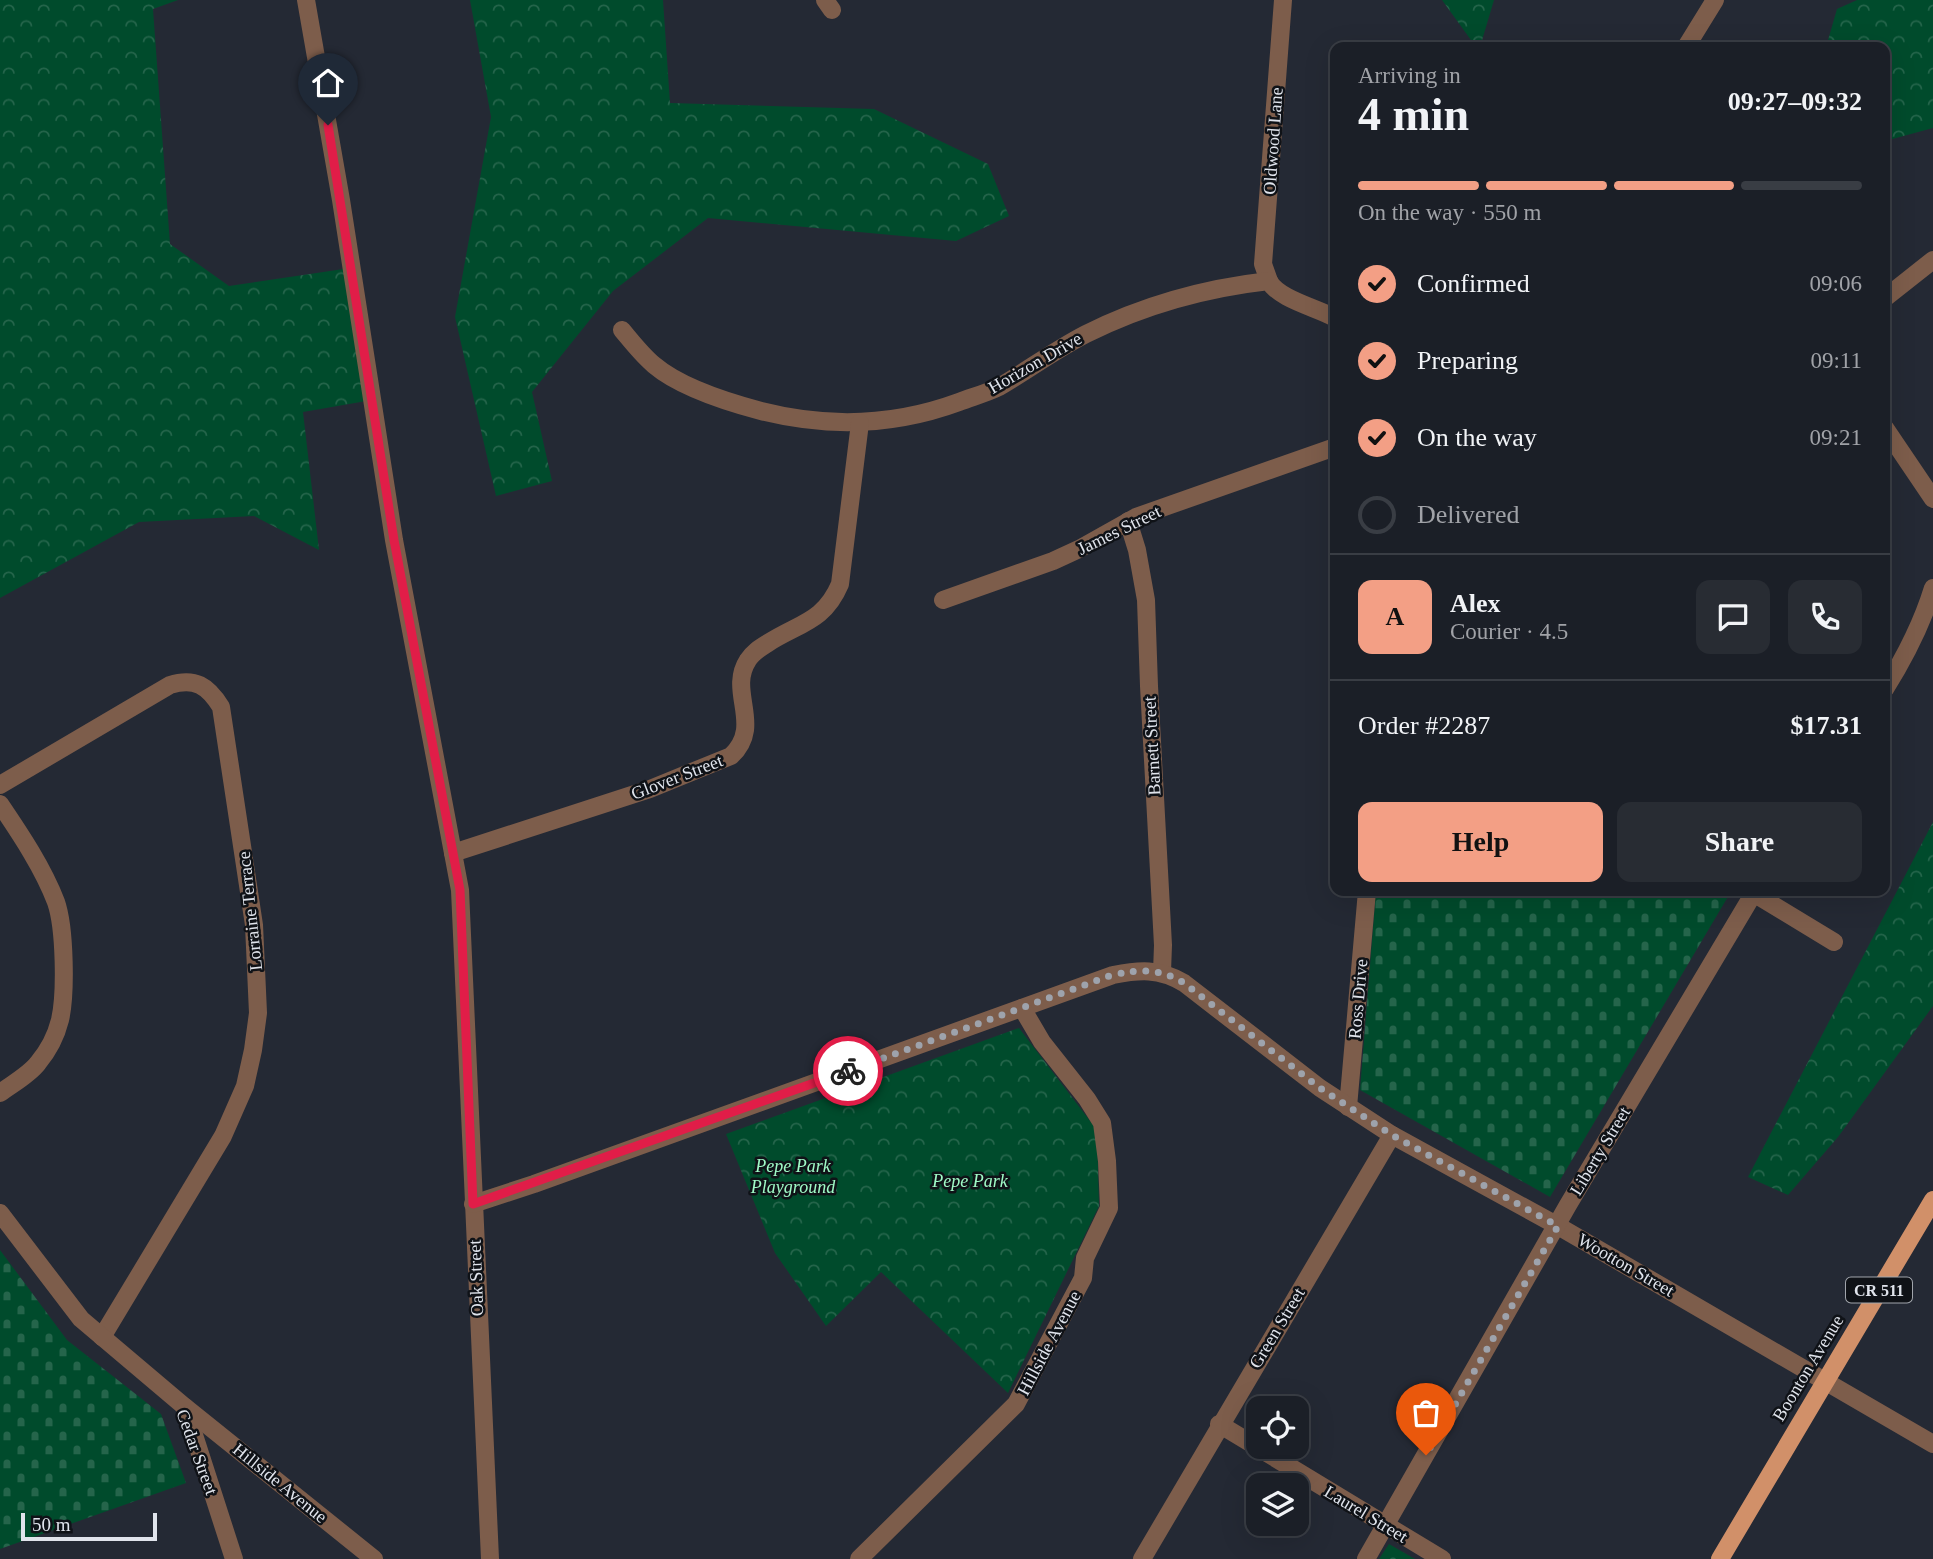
<!DOCTYPE html>
<meta charset="utf-8">
<style>
body{margin:0;font-family:Georgia,serif;background:#282c33;color:#f1f3f6;height:100vh;display:flex;flex-direction:column;font-size:26px;white-space:nowrap}
*{box-sizing:border-box;margin:0}
p{font-size:23px;color:#a0a2a7}
.icon{flex:none;width:38px;height:38px;fill:none;stroke:currentColor;stroke-width:2;stroke-linecap:round;stroke-linejoin:round}
.map{position:relative;flex:1;overflow:hidden}
.details{position:absolute;left:1330px;top:42px;width:560px;height:854px;display:flex;flex-direction:column;background:#1b1f27;border-radius:14px;box-shadow:0 7px 28px #0002,0 0 0 2px #393d44}
.details>*{flex:none}
.fabs{position:absolute;left:1246px;top:1396px;display:grid;gap:14px}
.fabs a{display:grid;place-items:center;width:63px;height:63px;border-radius:14px;background:#1b1f27;box-shadow:0 7px 28px #0002,0 0 0 2px #393d44;font-size:35px}
.scale{position:absolute;left:21px;bottom:18px;width:136px;box-sizing:border-box;padding-left:7px;border:4px solid #e0e4ec;border-top:0;font-size:19px;line-height:24px;white-space:nowrap;color:#e0e4ec;-webkit-text-stroke:5px #0f1217;paint-order:stroke}
.pin{position:absolute;display:grid;place-items:center;width:60px;height:60px;color:#fff;margin:-72px -30px;border-radius:50% 50% 50% 0;rotate:-45deg;box-shadow:0 0 7px #0007}
.pin .icon{rotate:45deg}
.courier{position:absolute;display:grid;place-items:center;width:70px;height:70px;margin:-35px;border:5px solid #e11d48;border-radius:50%;background:#fff;color:#222;box-shadow:0 2px 9px #0007}
.headline em{font-style:normal;font-weight:700}
.headline div{display:flex;flex-direction:column-reverse}
.headline{display:flex;align-items:center;justify-content:space-between;height:119px;padding:0 28px}
h1{font-size:46px;font-weight:700;line-height:52px}
.bar{display:grid;grid-template-columns:repeat(4,1fr);gap:10px 7px;align-content:center;height:84px;padding:0 28px}
.bar i{height:9px;border-radius:5px;background:#393d44}
.bar .active{background:#f39f85}
.bar p{grid-column:span 4}
.line{display:flex;align-items:center;gap:18px;padding:0 28px;border-top:2px solid #393d44}
.line div{flex:1}
.round{display:grid;place-items:center;flex:none;width:74px;height:74px;border-radius:14px;background:#282c33}
ol{padding:0 28px;list-style:none}
li{display:flex;align-items:center;gap:21px;height:77px}
li p{margin-inline-start:auto}
li .icon{padding:7px;border-radius:50%;background:#f39f85;color:#111;stroke-width:4}
li:last-child{color:#a0a2a7}
li i{width:38px;height:38px;border:4px solid #393d44;border-radius:50%}
.cta{display:flex;gap:14px;margin-top:auto;padding:14px 28px}
.cta a{flex:1;height:80px;border-radius:14px;background:#f39f85;color:#111;font-size:28px;font-weight:700;line-height:80px;text-align:center}
.cta a+a{background:#282c33;color:#f1f3f6}
.map>svg:first-child{display:block}
.forest{fill:url(#forest-crowns)}
.cemetery{fill:url(#cemetery-stones)}
.lines{fill:none;stroke-linecap:round;stroke-linejoin:round}
.minor{stroke:#7d5d4b;stroke-width:18}
.major{stroke:#d19069;stroke-width:18}
.done{stroke:#9ea3ac;stroke-width:7;stroke-dasharray:0 12.6}
.route{stroke:#e11d48;stroke-width:9}
.labels{text-anchor:middle;dominant-baseline:central;stroke-width:5;stroke-linejoin:round;paint-order:stroke}
.shield{fill:#0f1217;stroke:#a1a5ac;stroke-width:2}
.shield-label{font-size:16px;font-weight:bold;fill:#e0e4ec}
.street-label{font-size:18px;fill:#e0e4ec;stroke:#0f1217}
.park-label{font-size:18px;font-style:italic;fill:#9ffac6;stroke:#0f1217}
</style>
<div class="map">
<svg width="1933" height="1559" viewBox="0 0 1933 1559">
<defs>
<pattern id="forest-crowns" width="20" height="18" patternUnits="userSpaceOnUse" patternTransform="scale(1.75)"><rect width="20" height="18" fill="#004b2c"/><path d="M2 6a3 3 0 1 1 6 0M12 15a3 3 0 1 1 6 0" fill="none" stroke="#25654b"/></pattern>
<pattern id="cemetery-stones" width="16" height="16" patternUnits="userSpaceOnUse" patternTransform="scale(1.75)"><rect width="16" height="16" fill="#004b2c"/><path d="M2 7V4a2 2 0 0 1 4 0v3zM10 15v-3a2 2 0 0 1 4 0v3z" fill="#25654b"/></pattern>
</defs>
<rect width="100%" height="100%" fill="#242934"/>
<g class="forest">
<path d="M0,0H178L153,9L170,244L229,286L357,267L378,399L303,412L319,550L254,516L139,522L0,598Z"/>
<path d="M470,0H663L670,103L874,109L988,164L1009,216L956,241L708,218L613,291L532,392L552,481L496,496L455,317L491,117Z"/>
<path d="M1442,0H1494L1480,47H1476Z"/>
<path d="M1857,0H1933V128L1885,141V47H1826L1837,9Z"/>
<path d="M1933,822V1006L1838,1137L1788,1195L1748,1177Z"/>
<path d="M1019,1028L1097,1130L1099,1206L1008,1393L881,1272L826,1326L775,1253L726,1134Z"/>
</g>
<g class="cemetery">
<path d="M1376,891H1722L1729,895L1550,1197L1360,1090Z"/>
<path d="M0,1250L67,1340L161,1414L186,1483L0,1549Z"/>
<path d="M1389,1544L1415,1559H1379Z"/>
</g>
<g class="lines">
<g class="minor">
<path d="M306,0L341,200L394,540L460,890L490,1559"/>
<path d="M825,0L832,10"/>
<path d="M1686,47L1715,0"/>
<path d="M1269,281L1263,264L1283,0"/>
<path d="M1885,298L1933,260"/>
<path d="M622,330C632,342 642,355 654,365C681,388 727,402 761,411C828,428 894,426 959,402C972,397 987,393 999,387C1028,370 1055,350 1086,334C1142,306 1206,288 1269,281C1278,299 1318,308 1335,318"/>
<path d="M1885,428L1933,499"/>
<path d="M1128,521L1137,550L1146,600L1149,686L1163,945L1162,972"/>
<path d="M943,600L1053,561L1079,549L1136,517L1335,447"/>
<path d="M1885,689C1905,657 1922,624 1933,588"/>
<path d="M0,785L170,685C195,677 208,686 221,707L254,925L258,1013L253,1050L245,1086L223,1136L102,1337"/>
<path d="M0,804C21,835 43,868 56,902C65,928 66,994 60,1020C56,1036 48,1051 38,1063C29,1075 12,1084 0,1093"/>
<path d="M453,853L650,789L731,756C764,725 727,692 748,660C753,652 760,648 768,643C799,623 824,622 840,584L860,423"/>
<path d="M1750,891L1834,942"/>
<path d="M1348,1107L1367,891"/>
<path d="M473,1204L534,1184L1113,975C1139,970 1159,968 1184,983L1320,1088L1392,1135L1558,1226L1933,1444"/>
<path d="M0,1213L81,1319L185,1407L234,1559"/>
<path d="M185,1407L374,1559"/>
<path d="M1219,1424L1442,1559"/>
<path d="M859,1559L1016,1404L1083,1278L1085,1258L1109,1208L1107,1161L1102,1123L1087,1099L1042,1042L1022,1008"/>
<path d="M1142,1559L1392,1135"/>
<path d="M1366,1559L1568,1205L1755,891"/>
</g>
<path class="major" d="M1720,1559L1933,1200"/>
</g>
<g class="lines">
<path class="done" d="M848,1071L1112,975C1140,969 1159,968 1184,983L1320,1088L1392,1135L1558,1226L1426,1455"/>
<path class="route" d="M328,125L394,540L460,890L473,1204L848,1071"/>
</g>
<g class="labels">
<rect class="shield" x="1846" y="1277.5" width="66" height="25" rx="5"/>
<g class="shield-label">
<text x="1879" y="1290">CR 511</text>
</g>
<g class="street-label">
<text transform="translate(1273 141) rotate(-86)">Oldwood Lane</text>
<text transform="translate(1035 363) rotate(-30)">Horizon Drive</text>
<text transform="translate(1119 530) rotate(-26)">James Street</text>
<text transform="translate(1152 746) rotate(-93)">Barnett Street</text>
<text transform="translate(677 777) rotate(-21)">Glover Street</text>
<text transform="translate(250 911) rotate(-96)">Lorraine Terrace</text>
<text transform="translate(1358 999) rotate(-85)">Ross Drive</text>
<text transform="translate(1600 1151) rotate(-59)">Liberty Street</text>
<text transform="translate(1626 1265) rotate(30)">Wootton Street</text>
<text transform="translate(476 1278) rotate(-92)">Oak Street</text>
<text transform="translate(1277 1328) rotate(-59)">Green Street</text>
<text transform="translate(1049 1343) rotate(-62)">Hillside Avenue</text>
<text transform="translate(1808 1368) rotate(-59)">Boonton Avenue</text>
<text transform="translate(197 1452) rotate(70)">Cedar Street</text>
<text transform="translate(280 1483) rotate(39)">Hillside Avenue</text>
<text transform="translate(1366 1514) rotate(31)">Laurel Street</text>
</g>
<g class="park-label">
<text x="793" y="1166">Pepe Park<tspan x="793" dy="21">Playground</tspan></text>
<text x="970" y="1181">Pepe Park</text>
</g>
</g>
</svg>
<div class="fabs">
<a><svg class="icon" aria-label="locate" viewBox="0 0 24 24"><circle cx="12" cy="12" r="6"/><path d="M12 2v4M12 18v4M2 12h4M18 12h4"/></svg></a>
<a><svg class="icon" aria-label="layers" viewBox="0 0 24 24"><path d="M12 4l9 5-9 5-9-5zM3 14l9 5 9-5"/></svg></a>
</div>
<div class="scale">50 m</div>
<div class="pin" style="left:1426px;top:1455px;background:#ea580c"><svg class="icon" aria-label="bag" viewBox="0 0 24 24"><path d="M5 8h14l-1 12H6zM9 8a3 3 0 0 1 6 0"/></svg></div>
<div class="pin" style="left:328px;top:125px;background:#1f2937"><svg class="icon" aria-label="home" viewBox="0 0 24 24"><path d="M3 11l9-7 9 7M6 9v11h12V9"/></svg></div>
<div class="courier" style="left:848px;top:1071px"><svg class="icon" aria-label="bike" viewBox="0 0 24 24"><circle cx="6" cy="16" r="4"/><circle cx="18" cy="16" r="4"/><path d="M6 16l4-8h5l3 8M10 8l3 8H6M13 5h3"/></svg></div>
<section class="details">
<div class="headline"><div><h1>4 min</h1><p>Arriving in</p></div><em>09:27–09:32</em></div>
<div class="bar"><i class="active"></i><i class="active"></i><i class="active"></i><i></i><p>On the way · 550 m</p></div>
<ol>
<li><svg class="icon" aria-label="check" viewBox="0 0 24 24"><path d="M5 12l5 5 9-10"/></svg>Confirmed<p>09:06</p></li>
<li><svg class="icon" aria-label="check" viewBox="0 0 24 24"><path d="M5 12l5 5 9-10"/></svg>Preparing<p>09:11</p></li>
<li><svg class="icon" aria-label="check" viewBox="0 0 24 24"><path d="M5 12l5 5 9-10"/></svg>On the way<p>09:21</p></li>
<li><i></i>Delivered</li>
</ol>
<div class="line" style="height:126px"><b class="round" style="background:#f39f85;color:#111">A</b><div><b>Alex</b><p>Courier · 4.5</p></div><a class="round"><svg class="icon" aria-label="chat" viewBox="0 0 24 24"><path d="M4 5h16v11H9l-5 4z"/></svg></a><a class="round"><svg class="icon" aria-label="phone" viewBox="0 0 24 24"><path d="M5 4h4l2 5-3 2q2 4 5 5l2-3 5 2v4C11 20 4 13 5 4z"/></svg></a></div>
<div class="line" style="height:91px"><div>Order #2287</div><b>$17.31</b></div>
<div class="cta"><a>Help</a><a>Share</a></div>
</section>
</div>
